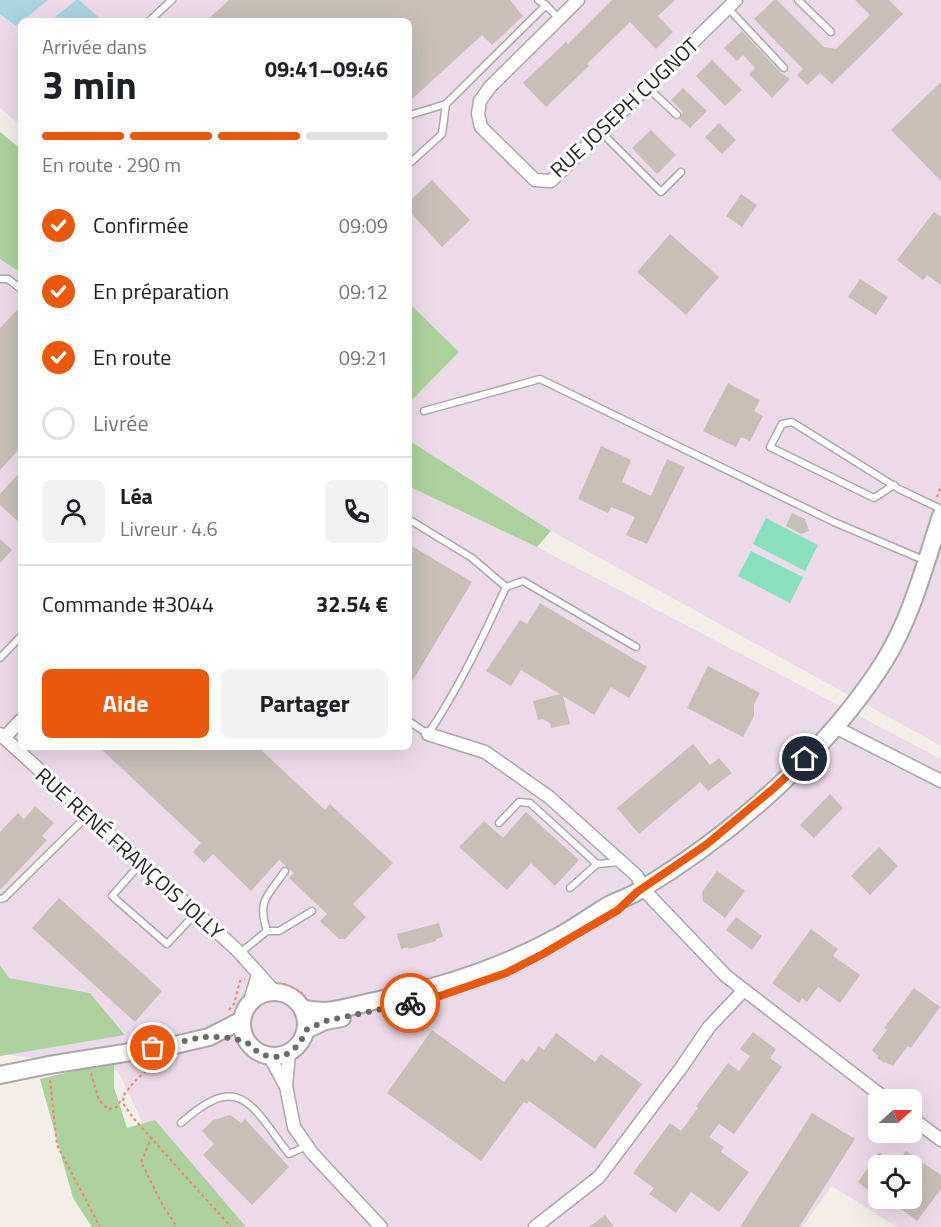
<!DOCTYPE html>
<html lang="fr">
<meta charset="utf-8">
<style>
body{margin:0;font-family:"Titillium Web",sans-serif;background:#f2f2f2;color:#202124;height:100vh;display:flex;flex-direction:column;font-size:22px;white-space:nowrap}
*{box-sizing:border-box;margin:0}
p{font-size:20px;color:#757577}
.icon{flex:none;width:33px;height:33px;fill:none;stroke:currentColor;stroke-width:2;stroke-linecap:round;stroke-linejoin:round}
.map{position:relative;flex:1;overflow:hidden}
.details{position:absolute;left:18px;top:18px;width:394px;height:732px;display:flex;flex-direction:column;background:#fff;border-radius:9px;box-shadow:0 6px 24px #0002}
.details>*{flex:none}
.needle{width:39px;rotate:69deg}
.tools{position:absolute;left:868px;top:1089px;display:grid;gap:12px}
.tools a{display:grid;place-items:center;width:54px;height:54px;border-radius:9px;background:#fff;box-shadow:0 6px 24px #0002;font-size:30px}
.pin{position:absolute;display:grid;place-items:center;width:51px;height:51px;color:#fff;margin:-26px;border:3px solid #fff;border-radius:50%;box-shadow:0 2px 6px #0007}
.courier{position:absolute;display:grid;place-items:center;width:60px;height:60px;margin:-30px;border:4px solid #ea580c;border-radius:50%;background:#fff;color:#222;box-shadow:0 2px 8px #0007}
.overview em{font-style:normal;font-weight:700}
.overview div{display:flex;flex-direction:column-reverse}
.overview{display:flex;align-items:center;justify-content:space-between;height:102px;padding:0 24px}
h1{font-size:39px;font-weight:700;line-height:45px}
.bar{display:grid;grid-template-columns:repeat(4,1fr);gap:9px 6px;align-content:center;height:72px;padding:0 24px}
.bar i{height:8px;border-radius:4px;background:#e0e0e0}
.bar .on{background:#ea580c}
.bar p{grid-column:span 4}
.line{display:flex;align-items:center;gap:15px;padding:0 24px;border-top:2px solid #e0e0e0}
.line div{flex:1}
.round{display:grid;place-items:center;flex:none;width:63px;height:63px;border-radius:9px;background:#f2f2f2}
ol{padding:0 24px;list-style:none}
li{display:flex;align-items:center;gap:18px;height:66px}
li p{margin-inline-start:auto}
li .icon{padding:6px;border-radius:50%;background:#ea580c;color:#fff;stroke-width:4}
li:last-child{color:#757577}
li i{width:33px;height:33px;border:3px solid #e0e0e0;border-radius:50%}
.button{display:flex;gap:12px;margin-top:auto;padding:12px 24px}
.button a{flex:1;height:69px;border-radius:9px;background:#ea580c;color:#fff;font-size:24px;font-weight:700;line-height:69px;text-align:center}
.button a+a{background:#f2f2f2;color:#202124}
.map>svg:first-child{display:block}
.industrial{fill:#ebdbe8;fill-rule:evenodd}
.forest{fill:#add19e}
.pitch{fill:#88e0be}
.water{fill:#aad3df}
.building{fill:#c7bfb8}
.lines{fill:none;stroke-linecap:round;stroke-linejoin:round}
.service-casing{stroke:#a9a9a9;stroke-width:9}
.minor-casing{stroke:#a9a9a9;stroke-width:15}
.tertiary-casing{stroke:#a9a9a9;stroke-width:20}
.path{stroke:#fa8072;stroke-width:2;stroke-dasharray:3 3;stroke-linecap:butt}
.service{stroke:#fff;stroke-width:6}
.minor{stroke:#fff;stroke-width:12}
.tertiary{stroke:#fff;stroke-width:16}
.done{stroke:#6b6a68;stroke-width:6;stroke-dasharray:0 10.8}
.route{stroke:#ea580c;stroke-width:8}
.labels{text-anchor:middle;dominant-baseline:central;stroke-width:6;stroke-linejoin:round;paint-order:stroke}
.street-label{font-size:21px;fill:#222;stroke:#fff}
</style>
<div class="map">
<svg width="941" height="1227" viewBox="0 0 941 1227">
<rect width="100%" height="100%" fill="#f2efe9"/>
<g class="industrial">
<path d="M0,0H941V746L551,531L410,441V402L459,352L410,304V21H21V126L0,108Z"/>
<path d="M0,259L21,273V747H410V487L537,547L941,759V1227H897L832,1186L802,1227H233L145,1128L118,1071L5,1054L125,1034L90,993L9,978L0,965ZM879,1100H912V1132H879ZM879,1166H912V1198H879Z"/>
</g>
<g class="forest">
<path d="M0,132L21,149V273L0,259Z"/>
<path d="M410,304L459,352L410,402Z"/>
<path d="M410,441L551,531L537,547L410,487Z"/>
<path d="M0,965L9,978L90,993L125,1035L0,1056Z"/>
<path d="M114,1061V1087L127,1128L155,1120L246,1227H92L73,1198L40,1079Z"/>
</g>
<g class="pitch">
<path d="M766,518L818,545L805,571L753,544Z"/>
<path d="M751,551L803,577L790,603L738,576Z"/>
</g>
<g class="water">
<path d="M0,0H48L16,26L0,14Z"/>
<path d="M76,0H79L103,21H50Z"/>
</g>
<g class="building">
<path d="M229,0H510L523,16L492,45L482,35L410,101V21H206Z"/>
<path d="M612,0H675L658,16L673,32L656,49L630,22L587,64L589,66L546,107L523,83L566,42L568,44Z"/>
<path d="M774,0H777L824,47L836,49L870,15L855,0H889L903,14L832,84L820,73L807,85L797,75L803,69L754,19Z"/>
<path d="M742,31L780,72L790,79L772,98L749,74L755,68L743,55L737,61L724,48Z"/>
<path d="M712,60L742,90L725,106L696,76Z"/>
<path d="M941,82V181L891,130Z"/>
<path d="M683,88L707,111L690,128L680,119L683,112L671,100Z"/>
<path d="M719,123L736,140L722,154L705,137Z"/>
<path d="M651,130L676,155L657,174L632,148Z"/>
<path d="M432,180L470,220L442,247L410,212V201Z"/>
<path d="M741,194L757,205L742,227L726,216Z"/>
<path d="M934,212L941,217V285L927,275L923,280L897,260Z"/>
<path d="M670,234L719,277L686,315L637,272Z"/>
<path d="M860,279L888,297L876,315L848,297Z"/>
<path d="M21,306V447L0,470V328Z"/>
<path d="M728,383L760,400L754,411L763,416L750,441L741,437L736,447L703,431Z"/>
<path d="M601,446L631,460L622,482L651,496L667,459L685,467L647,544L626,535L635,517L611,507L608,513L578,499Z"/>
<path d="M21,471V524L0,505V494Z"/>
<path d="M792,513L805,519L809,531L801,534L786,526Z"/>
<path d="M0,539L12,550L0,563Z"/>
<path d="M410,545L472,582L410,685Z"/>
<path d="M540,603L647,667L629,698L611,687L594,715L563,696L570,724L551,728L550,723L543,719L538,720L533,701L560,694L521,670L511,686L486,671L520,620L527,624Z"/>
<path d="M708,666L760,693L754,704V716L743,737L687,708Z"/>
<path d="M693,744L710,765L719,758L732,773L708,791L700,782L639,834L617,808Z"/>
<path d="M99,747H258L325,810L330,804L393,863L353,904L366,917L345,939H339L320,921L327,914L289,878L294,873L279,860L251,891L213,854L204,863L193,852L201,843Z"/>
<path d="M830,794L843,808L814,838L800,825Z"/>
<path d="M35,806L54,823L42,836L47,840L0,890V832L18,813L24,819Z"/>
<path d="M526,812L579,860L555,886L531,863L507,890L459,847L484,821L503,838Z"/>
<path d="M879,847L898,866L870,895L851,876Z"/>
<path d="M717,871L745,891L725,918L703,901L702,892Z"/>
<path d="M59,898L162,991L135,1022L32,928Z"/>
<path d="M736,917L762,936L752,950L726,930Z"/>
<path d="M439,923L443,937L436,939V941L409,949L408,947L401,949L397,934Z"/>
<path d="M811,929L838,949L833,956L860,975L840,1003L818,987L807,1002L802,998L799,1003L772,983Z"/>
<path d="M914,988L940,1007L911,1048L908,1046L893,1066L885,1062L884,1063L877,1058L878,1056L872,1050L887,1030L884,1028Z"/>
<path d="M432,1030L504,1082L522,1058L527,1062L539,1046L544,1050L556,1033L595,1062L601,1054L642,1084L595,1149L529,1101L527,1104L524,1102L481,1161L387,1093Z"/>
<path d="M753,1032L776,1049L770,1058L782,1067L734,1134L719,1124L709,1137L724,1147L721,1152L749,1172L719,1212L691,1192L676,1213L649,1194L654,1188L633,1173L670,1123L681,1131L698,1108L696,1106L728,1063L739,1071L750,1056L740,1049Z"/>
<path d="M812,1113L855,1139L799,1227H740Z"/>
<path d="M230,1115L241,1123L245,1119L289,1167L252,1205L203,1155L214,1144L202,1131L213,1120Z"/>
<path d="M906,1151L941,1175V1189L917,1221L887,1198H912V1166H879V1193L873,1189L871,1192L858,1182L879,1152L896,1164Z"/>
<path d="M605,1215L614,1227H589Z"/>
</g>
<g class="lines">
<defs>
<g id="service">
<path d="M538,0L546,5"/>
<path d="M798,0L831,32"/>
<path d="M728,8L784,68"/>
<path d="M149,21L172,0"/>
<path d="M647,87L677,115"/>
<path d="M410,115L446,104"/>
<path d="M601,132L661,192L681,172"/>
<path d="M410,163L442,134L446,104L546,5L559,19"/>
<path d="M0,279H8L21,289"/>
<path d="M424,411L540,379L834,522L926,561"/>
<path d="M894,485L874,498L770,447L782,424L792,422L899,489L941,509"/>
<path d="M410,520L472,558L506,587"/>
<path d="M0,658L21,636"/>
<path d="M410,722L428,734C459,688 483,637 506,587L523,581L636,647"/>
<path d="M499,823L519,802L530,803L597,864L620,862"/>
<path d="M141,863L112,896L167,944L196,913"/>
<path d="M570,888L597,864"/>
<path d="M0,899L4,898L88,815"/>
<path d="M267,931C257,900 267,897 285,871"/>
<path d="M240,953L267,931H279L312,911"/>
<path d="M181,1123C240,1070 251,1105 289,1154L307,1146"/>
</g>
<g id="minor">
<path d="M578,0L490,87L480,101L478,114L481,127L535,180L551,181L736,0"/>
<path d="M835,727L941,781"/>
<path d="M0,734L237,950L275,992"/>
<path d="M428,734L485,752L549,797L637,876L643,889L726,976L887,1100"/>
<path d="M4,738L21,720"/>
<path d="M249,1004L258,975"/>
<path d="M289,1054L286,1086L294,1127L312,1153L381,1227"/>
<path d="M270,1057L285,1085"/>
<path d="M912,1118L941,1140"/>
<path d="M535,1227L599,1177L681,1068L709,1027L744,990"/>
</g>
<g id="tertiary">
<circle cx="274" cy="1024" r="32"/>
<path d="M303,1009C310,1010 318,1011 326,1011C346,1009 367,1002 388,998C448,985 507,965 561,935C577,926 592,915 607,906C618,900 630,897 640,890C731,836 829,750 885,660C912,616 925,564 941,516"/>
<path d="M306,1030L325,1021L342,1018"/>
<path d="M0,1075L49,1065L175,1045L209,1037L242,1020"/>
</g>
</defs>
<use href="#service" class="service-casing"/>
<use href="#minor" class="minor-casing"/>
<use href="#tertiary" class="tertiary-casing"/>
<g class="path">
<path d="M937,497L941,485"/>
<path d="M284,984L306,995"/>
<path d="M229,1010L234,1004L240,981L245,979"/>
<path d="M155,1063C142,1074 133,1082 123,1096L124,1105L134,1119L231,1227"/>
<path d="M91,1073L99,1100L108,1109L117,1107L122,1098"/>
<path d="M50,1080L57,1145L100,1227"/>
<path d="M152,1137L141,1162L163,1206L177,1227"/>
</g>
<use href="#service" class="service"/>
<use href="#minor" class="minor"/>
<use href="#tertiary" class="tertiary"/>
</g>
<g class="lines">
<path class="done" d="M153,1048C170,1046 196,1036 212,1037C224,1037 238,1038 249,1044C254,1048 257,1053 264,1055C284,1062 300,1048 306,1030L325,1021L410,1003"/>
<path class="route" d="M410,1003L440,996L506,973L543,954L618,910L637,892L707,844L774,788L805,759"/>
</g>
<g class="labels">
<g class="street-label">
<text transform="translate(624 107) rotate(-43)">RUE JOSEPH CUGNOT</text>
<text transform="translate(130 853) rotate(42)">RUE RENÉ FRANÇOIS JOLLY</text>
</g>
</g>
</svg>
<div class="tools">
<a><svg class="needle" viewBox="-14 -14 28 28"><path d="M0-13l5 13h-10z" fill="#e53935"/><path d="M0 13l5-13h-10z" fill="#757577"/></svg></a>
<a><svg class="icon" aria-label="locate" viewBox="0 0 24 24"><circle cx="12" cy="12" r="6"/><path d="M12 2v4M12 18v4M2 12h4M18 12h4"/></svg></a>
</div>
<div class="pin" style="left:153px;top:1048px;background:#ea580c"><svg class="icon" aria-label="bag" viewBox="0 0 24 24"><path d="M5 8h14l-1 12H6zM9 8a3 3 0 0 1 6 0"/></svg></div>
<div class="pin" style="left:805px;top:759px;background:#1f2937"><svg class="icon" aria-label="home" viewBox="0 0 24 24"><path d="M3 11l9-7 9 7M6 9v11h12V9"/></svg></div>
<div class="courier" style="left:410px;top:1003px"><svg class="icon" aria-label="bike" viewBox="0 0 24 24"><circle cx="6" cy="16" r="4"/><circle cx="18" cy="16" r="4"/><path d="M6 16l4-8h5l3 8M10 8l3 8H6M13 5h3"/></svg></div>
<section class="details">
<div class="overview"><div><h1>3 min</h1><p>Arrivée dans</p></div><em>09:41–09:46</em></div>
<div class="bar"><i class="on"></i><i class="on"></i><i class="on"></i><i></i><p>En route · 290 m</p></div>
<ol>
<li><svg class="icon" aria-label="check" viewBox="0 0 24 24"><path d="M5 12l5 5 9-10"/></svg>Confirmée<p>09:09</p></li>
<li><svg class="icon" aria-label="check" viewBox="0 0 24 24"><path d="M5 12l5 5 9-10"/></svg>En préparation<p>09:12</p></li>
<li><svg class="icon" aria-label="check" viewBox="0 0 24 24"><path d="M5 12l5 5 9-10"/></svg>En route<p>09:21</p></li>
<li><i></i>Livrée</li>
</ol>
<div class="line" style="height:108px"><a class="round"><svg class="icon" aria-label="person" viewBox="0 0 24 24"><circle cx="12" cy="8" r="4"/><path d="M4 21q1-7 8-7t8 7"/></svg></a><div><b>Léa</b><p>Livreur · 4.6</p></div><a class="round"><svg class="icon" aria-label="phone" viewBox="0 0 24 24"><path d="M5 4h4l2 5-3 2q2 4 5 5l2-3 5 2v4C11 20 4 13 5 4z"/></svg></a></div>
<div class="line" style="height:78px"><div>Commande #3044</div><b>32.54 €</b></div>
<div class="button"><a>Aide</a><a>Partager</a></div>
</section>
</div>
